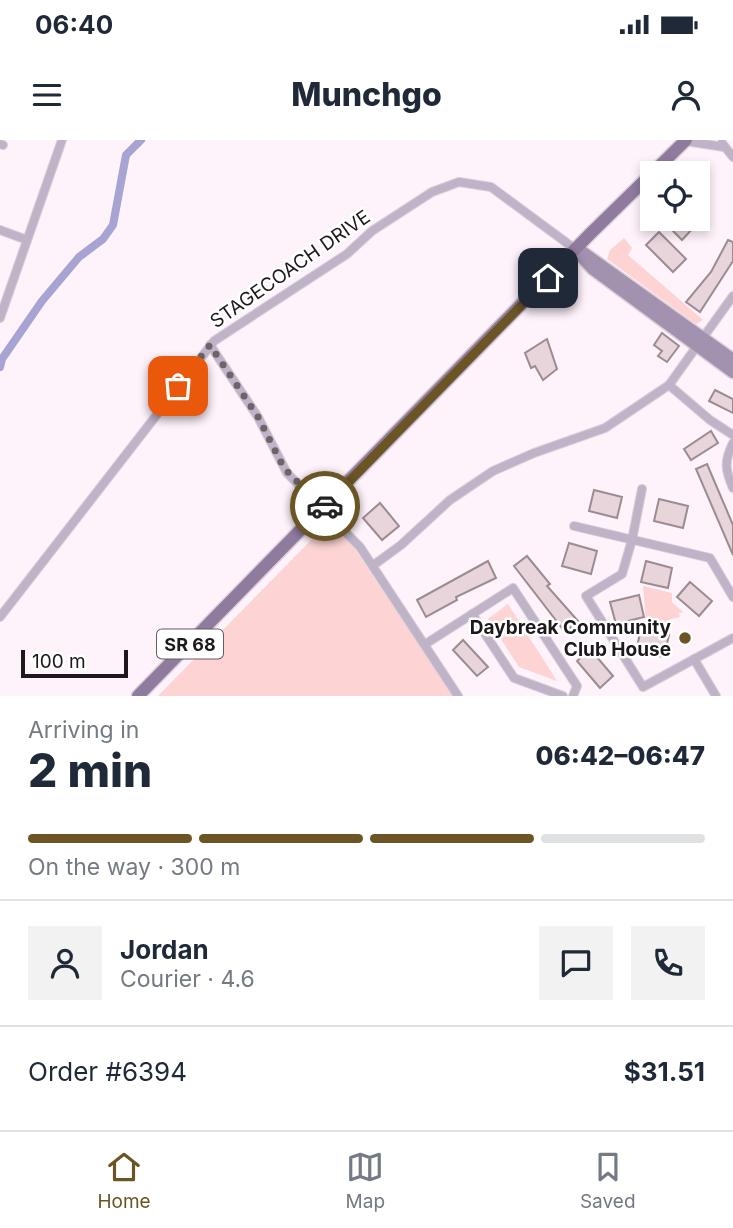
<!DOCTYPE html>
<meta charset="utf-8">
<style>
body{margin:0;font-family:Inter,sans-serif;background:#f2f2f3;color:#1f2937;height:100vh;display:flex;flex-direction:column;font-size:26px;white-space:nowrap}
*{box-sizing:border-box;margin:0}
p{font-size:23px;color:#747a83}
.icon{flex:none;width:38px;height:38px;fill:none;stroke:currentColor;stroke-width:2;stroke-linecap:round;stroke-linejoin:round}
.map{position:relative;height:556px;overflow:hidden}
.panel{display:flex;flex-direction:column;background:#fff;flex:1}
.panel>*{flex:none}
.buttons{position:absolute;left:640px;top:21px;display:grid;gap:14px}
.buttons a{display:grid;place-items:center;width:70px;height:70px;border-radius:0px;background:#fff;box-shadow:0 4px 10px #0003;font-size:35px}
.scale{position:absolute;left:21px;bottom:18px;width:107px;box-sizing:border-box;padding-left:7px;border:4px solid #1d181c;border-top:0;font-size:19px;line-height:24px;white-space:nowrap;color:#1d181c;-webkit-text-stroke:5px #fff;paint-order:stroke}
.pin{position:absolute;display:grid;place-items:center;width:60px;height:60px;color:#fff;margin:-30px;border-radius:14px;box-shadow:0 4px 10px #0006}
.courier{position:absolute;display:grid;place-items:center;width:70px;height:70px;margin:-35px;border:5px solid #6b5524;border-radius:50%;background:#fff;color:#222;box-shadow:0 2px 9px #0007}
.headline em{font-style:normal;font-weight:800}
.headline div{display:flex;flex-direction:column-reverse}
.headline{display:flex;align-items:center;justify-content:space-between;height:119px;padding:0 28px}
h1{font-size:46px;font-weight:800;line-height:52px}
.bar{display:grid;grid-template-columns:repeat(4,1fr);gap:10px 7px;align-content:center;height:84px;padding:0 28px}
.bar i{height:9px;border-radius:5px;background:#e0e1e3}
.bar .active{background:#6b5524}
.bar p{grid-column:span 4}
.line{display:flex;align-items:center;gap:18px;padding:0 28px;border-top:2px solid #e0e1e3}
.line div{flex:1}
.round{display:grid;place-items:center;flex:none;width:74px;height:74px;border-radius:0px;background:#f2f2f3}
.status{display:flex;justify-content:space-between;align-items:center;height:49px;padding:0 35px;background:#fff;direction:ltr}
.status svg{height:19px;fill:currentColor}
header{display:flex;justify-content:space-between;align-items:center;height:91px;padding:0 28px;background:#fff;font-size:32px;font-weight:800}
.tabs{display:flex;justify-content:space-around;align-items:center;height:98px;border-top:2px solid #e0e1e3;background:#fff;font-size:19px;color:#747a83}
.tabs a{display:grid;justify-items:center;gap:4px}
.tabs .active{color:#6b5524}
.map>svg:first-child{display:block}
.green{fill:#fdd3d3}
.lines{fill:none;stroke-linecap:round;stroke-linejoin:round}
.canal{stroke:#a7a3d2;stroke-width:8}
.building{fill:#e7d5db;stroke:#9d8b91;stroke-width:2}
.street-casing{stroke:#dacfd7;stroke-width:10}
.secondary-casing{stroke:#dacfd7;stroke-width:15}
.primary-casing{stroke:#dacfd7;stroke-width:15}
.street{stroke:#beb3c7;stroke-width:8}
.secondary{stroke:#a392af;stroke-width:12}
.primary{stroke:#8f7b9e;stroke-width:12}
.done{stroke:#6c646a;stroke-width:7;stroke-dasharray:0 12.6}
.route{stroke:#6b5524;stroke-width:9}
.poi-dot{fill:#6b5524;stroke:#fff;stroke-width:2.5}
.labels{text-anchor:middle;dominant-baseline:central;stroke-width:5;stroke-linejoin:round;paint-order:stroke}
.shield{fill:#fff;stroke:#615d60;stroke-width:2}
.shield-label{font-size:18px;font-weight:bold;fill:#1d181c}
.street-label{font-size:19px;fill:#1d181c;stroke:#fff}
.poi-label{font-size:19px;font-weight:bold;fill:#1d181c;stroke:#fff;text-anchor:end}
</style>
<div class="status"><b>06:40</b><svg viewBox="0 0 49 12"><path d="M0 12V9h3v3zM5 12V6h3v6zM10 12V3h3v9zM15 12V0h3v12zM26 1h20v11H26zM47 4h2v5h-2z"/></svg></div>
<header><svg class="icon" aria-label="menu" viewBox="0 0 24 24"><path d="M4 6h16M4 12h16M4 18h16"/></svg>Munchgo<svg class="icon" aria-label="person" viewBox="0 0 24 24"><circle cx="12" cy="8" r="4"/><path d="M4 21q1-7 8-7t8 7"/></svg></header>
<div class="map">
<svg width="733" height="556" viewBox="0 0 733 556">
<rect width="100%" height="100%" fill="#fef2fb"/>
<g class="green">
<path d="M624,98L632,108L628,115L703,180L696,184L607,119L610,110Z"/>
<path d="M328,386L339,391L355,409L453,556H158L323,388Z"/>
<path d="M643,446L672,453V462L683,472L679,473L680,477L671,479L666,485L646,481Z"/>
<path d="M508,464L557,541L519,527L488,479Z"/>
</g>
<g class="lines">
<path class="canal" d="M0,227L2,219L42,161L79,117L103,99L113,85L126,15L141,0"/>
</g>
<g class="building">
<path d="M673,79H688L695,86L682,100L667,85Z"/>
<path d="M659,92L686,119L673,132L646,105Z"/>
<path d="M728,100L733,102V121L700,172L686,162L711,132Z"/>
<path d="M662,193L679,206L667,222L658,216L662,211L654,205Z"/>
<path d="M547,199L557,229L543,240L535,226L531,228L525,213Z"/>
<path d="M715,250L733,259V273L709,261Z"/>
<path d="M711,291L718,303L691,320L684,309Z"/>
<path d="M707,324L733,385V415L696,329Z"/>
<path d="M594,350L622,357L617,378L589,371Z"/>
<path d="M659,359L688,366L683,388L654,381Z"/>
<path d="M380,363L399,386L382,400L363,378Z"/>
<path d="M569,403L597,411L591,434L562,426Z"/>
<path d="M527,416L550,444L547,446L578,481L565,492L514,426Z"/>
<path d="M488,421L496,438L456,457L457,460L426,477L417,460Z"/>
<path d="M646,421L672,428L668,448L641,442Z"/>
<path d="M690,442L712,461L699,476L677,457Z"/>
<path d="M639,455L644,477L616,484L610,462Z"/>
<path d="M641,489L669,495L664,517L636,511Z"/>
<path d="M463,500L488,527L477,536L453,510Z"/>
<path d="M590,509L613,536L600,548L577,521Z"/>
</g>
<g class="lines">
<defs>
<g id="street">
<path d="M685,1L724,7"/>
<path d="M722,3L733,17"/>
<path d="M0,4L3,5"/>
<path d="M0,90L27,100"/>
<path d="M0,178L62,0"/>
<path d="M210,205L258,277L287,333L360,407L458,556"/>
<path d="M669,245L710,280L733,295"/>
<path d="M733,303C724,321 725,330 733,348"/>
<path d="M642,349L632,400L622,434L586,456L643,547L733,498"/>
<path d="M574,386L710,418L733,457"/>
<path d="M375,424L401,405L450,360L493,331L534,313L605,288L669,245L733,156"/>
<path d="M472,474L514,538L563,556"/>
<path d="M0,477L214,201L347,114L372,91L432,52L459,42L491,47L575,109"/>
<path d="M427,503L513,448L577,546L573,556"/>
<path d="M694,519L716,556"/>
</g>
<g id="secondary">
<path d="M575,109L593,129L733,232"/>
<path d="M582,112L733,220"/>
</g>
<path id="primary" d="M138,556L590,94L686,0"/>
</defs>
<use href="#street" class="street-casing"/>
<use href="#secondary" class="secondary-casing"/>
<use href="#primary" class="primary-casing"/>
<use href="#street" class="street"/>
<use href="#secondary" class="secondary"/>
<use href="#primary" class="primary"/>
</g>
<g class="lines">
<path class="done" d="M178,246L210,205L258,277L284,328L323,368L325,366"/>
<path class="route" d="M325,366L548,138"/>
</g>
<circle class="poi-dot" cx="685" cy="498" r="7"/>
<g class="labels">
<rect class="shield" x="157" y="489.5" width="66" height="29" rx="5"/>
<g class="shield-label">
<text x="190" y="504">SR 68</text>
</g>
<g class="street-label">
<text transform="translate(290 129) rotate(-35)">STAGECOACH DRIVE</text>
</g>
<g class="poi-label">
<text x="671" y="487">Daybreak Community<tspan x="671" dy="22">Club House</tspan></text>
</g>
</g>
</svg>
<div class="buttons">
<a><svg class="icon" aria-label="locate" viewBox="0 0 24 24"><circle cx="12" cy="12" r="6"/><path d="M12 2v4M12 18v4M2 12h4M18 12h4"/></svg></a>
</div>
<div class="scale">100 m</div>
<div class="pin" style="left:178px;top:246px;background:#ea580c"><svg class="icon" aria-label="bag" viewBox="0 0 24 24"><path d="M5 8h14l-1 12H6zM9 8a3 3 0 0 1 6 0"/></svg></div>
<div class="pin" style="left:548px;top:138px;background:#1f2937"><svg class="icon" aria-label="home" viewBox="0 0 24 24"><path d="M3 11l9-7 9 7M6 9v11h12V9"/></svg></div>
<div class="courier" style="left:325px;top:366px"><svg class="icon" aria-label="car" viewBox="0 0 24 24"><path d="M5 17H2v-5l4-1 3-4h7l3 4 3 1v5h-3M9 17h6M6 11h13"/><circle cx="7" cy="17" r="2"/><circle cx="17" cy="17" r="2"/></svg></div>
</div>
<section class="panel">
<div class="headline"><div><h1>2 min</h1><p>Arriving in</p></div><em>06:42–06:47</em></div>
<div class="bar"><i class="active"></i><i class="active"></i><i class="active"></i><i></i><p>On the way · 300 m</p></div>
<div class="line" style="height:126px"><a class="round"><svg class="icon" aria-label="person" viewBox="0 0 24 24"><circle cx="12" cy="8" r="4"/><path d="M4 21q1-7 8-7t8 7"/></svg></a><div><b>Jordan</b><p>Courier · 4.6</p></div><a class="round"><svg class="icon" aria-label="chat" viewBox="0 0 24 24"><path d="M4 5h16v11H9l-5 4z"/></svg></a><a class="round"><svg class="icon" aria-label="phone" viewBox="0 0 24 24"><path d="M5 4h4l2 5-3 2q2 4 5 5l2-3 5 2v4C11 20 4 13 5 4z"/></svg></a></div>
<div class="line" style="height:91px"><div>Order #6394</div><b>$31.51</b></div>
</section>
<nav class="tabs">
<a class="active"><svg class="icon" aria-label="home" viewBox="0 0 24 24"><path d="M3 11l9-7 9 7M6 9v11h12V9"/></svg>Home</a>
<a><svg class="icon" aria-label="map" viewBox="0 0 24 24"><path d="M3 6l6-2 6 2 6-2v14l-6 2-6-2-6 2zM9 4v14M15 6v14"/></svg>Map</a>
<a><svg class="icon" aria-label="saved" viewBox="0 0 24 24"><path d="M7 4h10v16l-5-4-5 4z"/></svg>Saved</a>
</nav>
